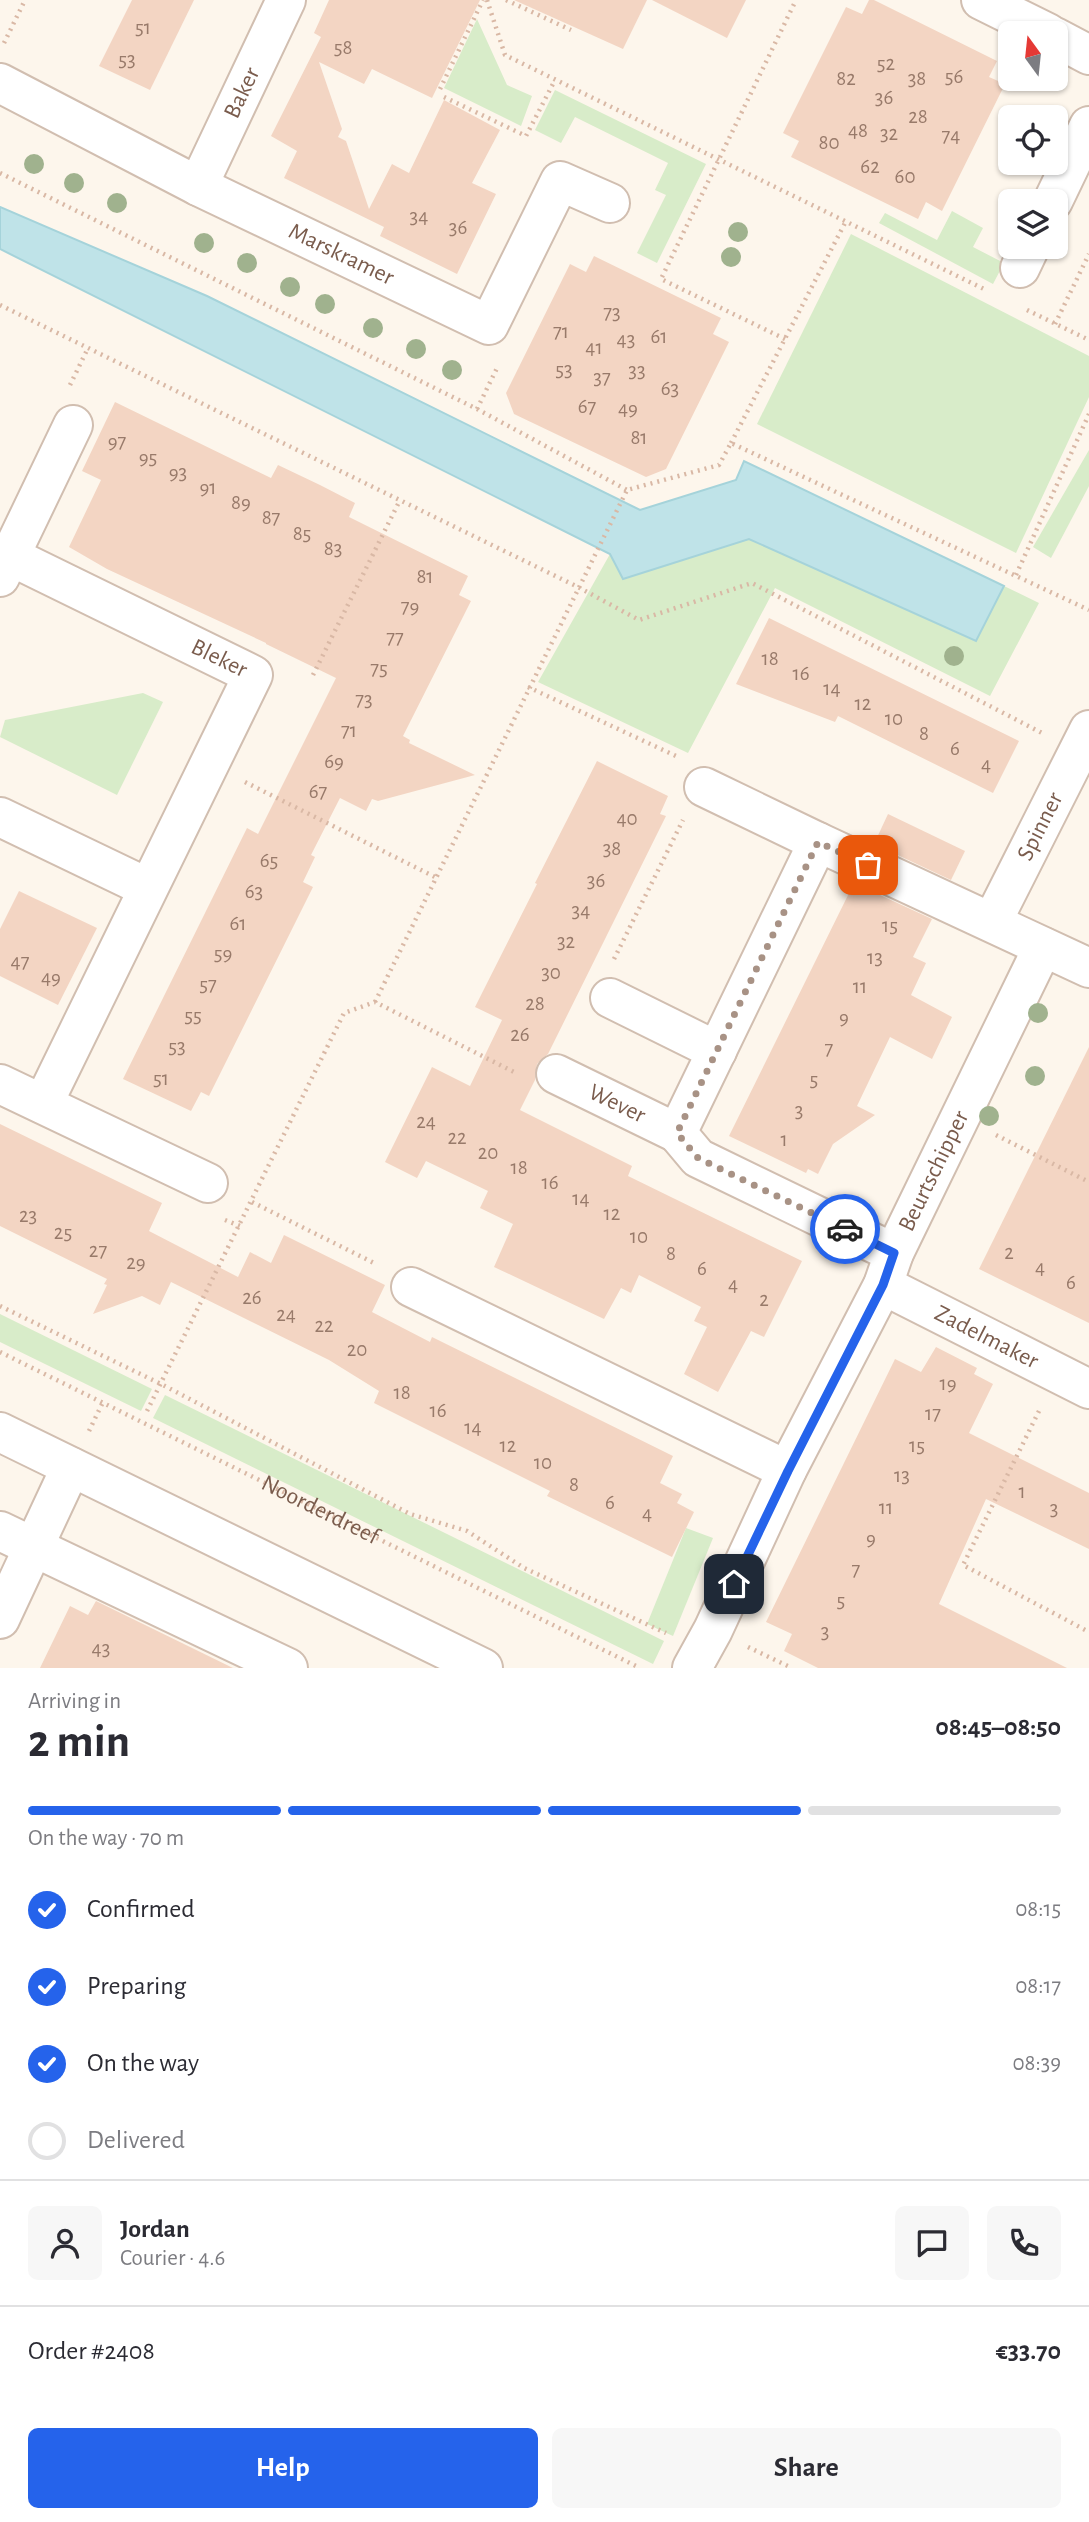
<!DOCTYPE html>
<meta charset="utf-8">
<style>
body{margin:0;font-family:"Alegreya Sans",sans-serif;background:#f7f7f7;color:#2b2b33;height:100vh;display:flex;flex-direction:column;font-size:26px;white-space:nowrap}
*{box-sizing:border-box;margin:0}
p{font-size:23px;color:#7c7c81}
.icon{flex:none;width:38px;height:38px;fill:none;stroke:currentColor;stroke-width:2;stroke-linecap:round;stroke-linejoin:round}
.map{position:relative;height:1668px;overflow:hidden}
.sheet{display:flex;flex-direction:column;background:#fff;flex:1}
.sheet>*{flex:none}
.needle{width:46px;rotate:345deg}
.tools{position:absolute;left:998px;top:21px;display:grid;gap:14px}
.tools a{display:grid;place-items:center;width:70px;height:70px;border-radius:10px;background:#fff;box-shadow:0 2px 5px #0004;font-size:35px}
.pin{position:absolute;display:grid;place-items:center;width:60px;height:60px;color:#fff;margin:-30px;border-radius:14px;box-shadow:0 4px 10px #0006}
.courier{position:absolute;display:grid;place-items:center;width:70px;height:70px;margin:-35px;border:5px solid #2563eb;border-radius:50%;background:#fff;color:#222;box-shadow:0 2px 9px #0007}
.headline em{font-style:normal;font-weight:700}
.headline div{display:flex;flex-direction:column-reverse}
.headline{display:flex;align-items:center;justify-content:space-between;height:119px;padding:0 28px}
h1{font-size:46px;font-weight:700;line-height:52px}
.bar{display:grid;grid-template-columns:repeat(4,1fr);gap:10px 7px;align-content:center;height:84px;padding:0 28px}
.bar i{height:9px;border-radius:5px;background:#e1e1e2}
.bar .selected{background:#2563eb}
.bar p{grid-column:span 4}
.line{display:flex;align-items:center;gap:18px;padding:0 28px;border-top:2px solid #e1e1e2}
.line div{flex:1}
.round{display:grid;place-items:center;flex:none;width:74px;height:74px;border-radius:10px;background:#f7f7f7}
ol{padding:0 28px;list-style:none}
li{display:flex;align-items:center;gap:21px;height:77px}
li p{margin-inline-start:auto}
li .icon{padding:7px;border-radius:50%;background:#2563eb;color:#fff;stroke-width:4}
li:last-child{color:#7c7c81}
li i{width:38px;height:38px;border:4px solid #e1e1e2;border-radius:50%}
.button{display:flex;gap:14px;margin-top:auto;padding:14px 28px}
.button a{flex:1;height:80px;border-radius:10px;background:#2563eb;color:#fff;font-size:28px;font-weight:700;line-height:80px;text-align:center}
.button a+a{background:#f7f7f7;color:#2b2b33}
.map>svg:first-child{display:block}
.green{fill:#d8ecc9}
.water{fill:#bfe3e8;stroke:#a5d3da;stroke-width:2}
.building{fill:#f3d5c3}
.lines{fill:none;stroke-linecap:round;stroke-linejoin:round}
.minor-casing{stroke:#d1beb0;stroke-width:42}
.path{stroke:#d9b8a5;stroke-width:4.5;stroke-dasharray:2 5;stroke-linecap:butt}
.minor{stroke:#fff;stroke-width:38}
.tree{fill:#a0b28e}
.done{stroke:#a89285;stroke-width:7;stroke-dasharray:0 12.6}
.route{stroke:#2563eb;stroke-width:9}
.labels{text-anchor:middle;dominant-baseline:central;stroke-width:7;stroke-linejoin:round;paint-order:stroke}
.number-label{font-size:21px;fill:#987a6a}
.street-label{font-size:24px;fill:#7a5c4d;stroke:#fffaf3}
</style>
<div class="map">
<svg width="1089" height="1668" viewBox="0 0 1089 1668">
<rect width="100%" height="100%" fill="#fdf6ec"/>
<g class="green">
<path d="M477,19L507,85L532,96L521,126L444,88Z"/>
<path d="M555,90L706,164L657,263L637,253L666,195L655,190L668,163L575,117L561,143L535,130Z"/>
<path d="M952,211L983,228L973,247L1004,263L993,284L879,223L885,213L937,240Z"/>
<path d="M851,234L1089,356V397L1016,553L757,424Z"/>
<path d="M1089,450V486L1051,558L1033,547Z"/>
<path d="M749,539L975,641L1004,586L1039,603L990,696L775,588L688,753L538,682L610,554L624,579Z"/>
<path d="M143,693L163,702L117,795L0,737L5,720Z"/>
<path d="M0,1314L152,1389L141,1411L0,1342Z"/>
<path d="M165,1395L664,1641L653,1664L153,1418Z"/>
<path d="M686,1528L713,1538L673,1636L647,1624Z"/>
</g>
<path class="water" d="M0,207L207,296L640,510L736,480L744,461L1004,586L976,641L749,539L623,579L610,554L0,249Z"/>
<g class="building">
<path d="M132,0H194L150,90L99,66Z"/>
<path d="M329,0H480L432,98L372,69L364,84L319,62L342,129L338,137L346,141L369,209L392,164L409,173L444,100L500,130L472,183L496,194L457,274L380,236L384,227L284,178L297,151L271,136L321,37L314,33Z"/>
<path d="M514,0H647L623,49Z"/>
<path d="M652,0H746L727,38Z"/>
<path d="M869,0H874L997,61L989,77L1005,84L942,211L926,202L918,219L791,157L799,141L783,133L846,7L862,14Z"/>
<path d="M594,256L721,318L713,334L729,342L666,469L646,477L514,414L506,393L570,264L586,272Z"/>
<path d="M115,402L271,478L278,465L320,485L355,503L349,517L468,576L459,595L471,601L403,736L410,740L409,743L475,775L378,801L372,799L366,811L340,798L311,855L315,857L303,882L313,887L209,1096L201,1092L191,1111L123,1079L247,828L258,834L336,678L266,644V643L107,569L69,547L101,480L82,471Z"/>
<path d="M769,618L1019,741L993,793L838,716L835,722L736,684Z"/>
<path d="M597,761L668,796L660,814L666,816L548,1054L537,1064L535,1080L520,1110L632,1166L628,1176L802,1261L764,1337L751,1331L718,1392L684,1374L707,1327L694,1321L701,1307L639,1275L631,1293L621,1288L604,1319L494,1267L513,1224L480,1208L488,1191L426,1161L417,1178L385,1162L432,1067L470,1086L502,1020L475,1007L537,884L535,883Z"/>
<path d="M888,814L965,851L951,880L874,844Z"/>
<path d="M854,883L932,919L913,957L926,963L911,995L952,1017L932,1059L890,1037L857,1106L875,1115L833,1144L818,1174L808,1169L806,1173L729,1136Z"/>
<path d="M19,891L97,928L58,1005L0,976V929Z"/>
<path d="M1089,1047V1323L979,1269Z"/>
<path d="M0,1124L162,1203L149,1231L238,1277L250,1252L271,1263L284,1235L385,1285L372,1312L430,1342L432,1337L673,1456L660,1483L682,1494L677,1503L694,1512L672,1557L547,1496L550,1491L374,1403L379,1391L329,1360L171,1282L160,1305L142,1296L93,1314L107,1285L104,1284L107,1279L0,1226Z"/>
<path d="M936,1347L977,1368L974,1374L993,1384L969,1433L1089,1493V1549L986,1499L939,1604L1067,1668H818L784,1651L792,1634L766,1622L895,1359L921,1372Z"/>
<path d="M96,1601L233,1668H40L70,1606L88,1615Z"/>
</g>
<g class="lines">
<defs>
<g id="minor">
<path d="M981,0L1048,33"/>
<path d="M1055,37L1089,55"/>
<path id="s2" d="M0,83L198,186L489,325L560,181L610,203"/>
<path id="s3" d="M198,186L286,0"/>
<path d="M1053,201L1089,126"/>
<path d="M1020,268L1030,247"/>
<path id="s4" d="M10,556L253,675L43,1104"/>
<path d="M0,577L73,425"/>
<path d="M704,787L818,842"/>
<path d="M0,817L148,888"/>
<path id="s5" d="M992,922L1089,730"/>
<path d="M610,998L717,1051"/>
<path id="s6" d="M556,1074L677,1133"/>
<path d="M0,1084L208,1183"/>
<path d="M894,1253L698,1158L677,1133L818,842L1089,968"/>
<path id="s7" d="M883,1285L1089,1389"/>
<path d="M411,1287L787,1470"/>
<path d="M0,1432L483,1668"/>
<path d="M0,1531L288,1668"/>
<path d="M0,1619L71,1467"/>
<path id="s8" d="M692,1668L713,1630L787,1470L883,1285L894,1253L1043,947"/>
</g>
</defs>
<use href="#minor" class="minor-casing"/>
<g class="path">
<path d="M487,0L505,55L984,289"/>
<path d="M506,0L571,30"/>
<path d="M4,43L25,0"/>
<path d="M440,89L483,0"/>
<path d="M444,97L526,136L555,80"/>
<path d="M0,173L477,409L627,490"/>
<path d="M0,305L578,587L639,620L752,583L1042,733"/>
<path d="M1027,310L1089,340"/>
<path d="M1055,324L1089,254"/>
<path d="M785,339L661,279L796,0"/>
<path d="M70,385L88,348"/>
<path d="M477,409L498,366"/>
<path d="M731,443L846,221"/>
<path d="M1016,575L1089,414"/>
<path d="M313,675L400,500"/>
<path d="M528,687L676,756"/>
<path d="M245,782L435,877"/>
<path d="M614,959L683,820"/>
<path d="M375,1002L627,490L719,465L731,443L1089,610"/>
<path d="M996,1135L1089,1182"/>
<path d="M252,1202L376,1264"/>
<path d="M225,1220L240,1226"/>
<path d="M0,1306L161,1384L410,1514L467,1531L524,1568L666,1633"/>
<path id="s1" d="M0,1352L640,1668"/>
<path d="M147,1411L344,1013L375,1002L514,1072"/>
<path d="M1039,1411L963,1565L1089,1632"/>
<path d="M89,1431L103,1402"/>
<path d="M748,1647L792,1668"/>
</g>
<use href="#minor" class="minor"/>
</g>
<g class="tree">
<circle cx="34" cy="164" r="10"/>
<circle cx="74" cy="183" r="10"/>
<circle cx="117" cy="203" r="10"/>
<circle cx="738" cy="232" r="10"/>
<circle cx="204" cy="243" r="10"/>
<circle cx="731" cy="257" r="10"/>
<circle cx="247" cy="263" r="10"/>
<circle cx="290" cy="287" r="10"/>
<circle cx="325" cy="304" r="10"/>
<circle cx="373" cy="328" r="10"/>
<circle cx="416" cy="349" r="10"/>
<circle cx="452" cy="370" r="10"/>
<circle cx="954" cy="656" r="10"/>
<circle cx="1038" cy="1013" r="10"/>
<circle cx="1035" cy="1076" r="10"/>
<circle cx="989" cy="1116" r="10"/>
</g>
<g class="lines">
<path class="done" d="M845,1229L698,1158L677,1133L818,842L868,865"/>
<path class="route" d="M734,1584L788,1471L883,1285L894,1253L845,1229"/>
</g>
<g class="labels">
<g class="number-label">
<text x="143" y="27">51</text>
<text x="343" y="47">58</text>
<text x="127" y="59">53</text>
<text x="886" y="63">52</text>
<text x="954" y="76">56</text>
<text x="846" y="78">82</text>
<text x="917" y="78">38</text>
<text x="884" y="97">36</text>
<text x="918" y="116">28</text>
<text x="858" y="130">48</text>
<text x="889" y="133">32</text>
<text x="951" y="135">74</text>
<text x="829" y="142">80</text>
<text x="870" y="166">62</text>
<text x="905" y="176">60</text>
<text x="419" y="216">34</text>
<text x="458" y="227">36</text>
<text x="612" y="312">73</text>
<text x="561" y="331">71</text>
<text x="659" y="336">61</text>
<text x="626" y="339">43</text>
<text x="594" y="347">41</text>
<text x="564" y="369">53</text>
<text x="637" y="370">33</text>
<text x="602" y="377">37</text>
<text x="670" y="388">63</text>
<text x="587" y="406">67</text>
<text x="628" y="408">49</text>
<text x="639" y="437">81</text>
<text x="117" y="441">97</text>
<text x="148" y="457">95</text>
<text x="178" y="472">93</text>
<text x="208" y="487">91</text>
<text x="241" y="502">89</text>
<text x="271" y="517">87</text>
<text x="302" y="533">85</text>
<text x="333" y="548">83</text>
<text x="425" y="576">81</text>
<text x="410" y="606">79</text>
<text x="395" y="637">77</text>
<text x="770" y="658">18</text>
<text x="379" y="668">75</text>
<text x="801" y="673">16</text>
<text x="832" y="688">14</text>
<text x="364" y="699">73</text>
<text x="863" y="703">12</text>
<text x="894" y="718">10</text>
<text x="349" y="730">71</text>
<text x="924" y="733">8</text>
<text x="955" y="748">6</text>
<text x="334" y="761">69</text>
<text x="986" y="764">4</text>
<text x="318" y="791">67</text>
<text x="627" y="818">40</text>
<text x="612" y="848">38</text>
<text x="269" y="860">65</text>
<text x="596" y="880">36</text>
<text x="254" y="891">63</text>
<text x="581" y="910">34</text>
<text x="238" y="923">61</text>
<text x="890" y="925">15</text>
<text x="566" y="941">32</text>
<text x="223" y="953">59</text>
<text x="875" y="957">13</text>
<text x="20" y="961">47</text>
<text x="551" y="972">30</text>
<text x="51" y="977">49</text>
<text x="208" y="984">57</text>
<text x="860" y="986">11</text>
<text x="535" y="1003">28</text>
<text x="193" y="1015">55</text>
<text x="844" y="1017">9</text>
<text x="520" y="1034">26</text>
<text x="177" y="1046">53</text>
<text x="829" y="1048">7</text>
<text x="161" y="1078">51</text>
<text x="814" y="1079">5</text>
<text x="799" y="1110">3</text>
<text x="426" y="1121">24</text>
<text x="457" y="1137">22</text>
<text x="784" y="1139">1</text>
<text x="488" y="1152">20</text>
<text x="519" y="1167">18</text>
<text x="550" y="1182">16</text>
<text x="581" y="1198">14</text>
<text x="612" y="1213">12</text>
<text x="28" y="1215">23</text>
<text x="63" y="1232">25</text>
<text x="639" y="1236">10</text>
<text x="98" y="1250">27</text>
<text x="1009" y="1252">2</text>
<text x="671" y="1253">8</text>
<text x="136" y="1262">29</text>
<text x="1040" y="1267">4</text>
<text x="702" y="1268">6</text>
<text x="1071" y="1282">6</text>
<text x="733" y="1284">4</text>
<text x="252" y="1297">26</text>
<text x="764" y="1299">2</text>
<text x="286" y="1314">24</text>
<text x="324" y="1325">22</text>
<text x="357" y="1349">20</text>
<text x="948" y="1383">19</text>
<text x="402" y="1392">18</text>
<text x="438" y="1410">16</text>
<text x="933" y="1413">17</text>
<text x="473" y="1427">14</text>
<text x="508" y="1445">12</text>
<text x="917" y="1445">15</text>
<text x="543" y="1462">10</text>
<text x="902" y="1475">13</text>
<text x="574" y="1484">8</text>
<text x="1022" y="1491">1</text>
<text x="610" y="1502">6</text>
<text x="886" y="1507">11</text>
<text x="1054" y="1508">3</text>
<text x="647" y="1513">4</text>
<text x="871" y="1538">9</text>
<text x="856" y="1569">7</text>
<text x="841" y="1600">5</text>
<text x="825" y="1631">3</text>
<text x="101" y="1648">43</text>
</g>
<g class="street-label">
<text stroke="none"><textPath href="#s3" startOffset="103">Baker</textPath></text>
<text stroke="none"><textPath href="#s2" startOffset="382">Marskramer</textPath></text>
<text stroke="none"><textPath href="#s4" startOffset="233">Bleker</textPath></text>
<text stroke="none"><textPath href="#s5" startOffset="107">Spinner</textPath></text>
<text stroke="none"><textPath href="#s6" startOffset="68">Wever</textPath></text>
<text stroke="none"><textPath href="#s8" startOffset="553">Beurtschipper</textPath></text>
<text stroke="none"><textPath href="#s7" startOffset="116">Zadelmaker</textPath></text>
<text stroke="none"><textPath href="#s1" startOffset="357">Noorderdreef</textPath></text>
</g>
</g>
</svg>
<div class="tools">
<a><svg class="needle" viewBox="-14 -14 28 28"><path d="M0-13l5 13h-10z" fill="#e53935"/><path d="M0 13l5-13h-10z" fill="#7c7c81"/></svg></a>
<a><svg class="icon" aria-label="locate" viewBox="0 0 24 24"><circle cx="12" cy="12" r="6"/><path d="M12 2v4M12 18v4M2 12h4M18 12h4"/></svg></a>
<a><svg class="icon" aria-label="layers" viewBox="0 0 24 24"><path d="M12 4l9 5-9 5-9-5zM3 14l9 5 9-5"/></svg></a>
</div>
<div class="pin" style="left:868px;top:865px;background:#ea580c"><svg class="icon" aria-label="bag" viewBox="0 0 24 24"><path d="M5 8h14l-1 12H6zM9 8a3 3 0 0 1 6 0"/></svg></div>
<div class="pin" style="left:734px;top:1584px;background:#1f2937"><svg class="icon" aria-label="home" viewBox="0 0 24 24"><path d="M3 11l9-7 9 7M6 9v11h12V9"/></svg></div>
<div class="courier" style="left:845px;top:1229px"><svg class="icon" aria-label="car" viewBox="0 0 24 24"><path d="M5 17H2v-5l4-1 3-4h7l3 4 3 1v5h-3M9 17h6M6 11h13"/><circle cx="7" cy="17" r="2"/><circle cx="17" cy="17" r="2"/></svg></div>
</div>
<section class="sheet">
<div class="headline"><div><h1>2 min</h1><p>Arriving in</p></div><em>08:45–08:50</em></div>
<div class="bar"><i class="selected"></i><i class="selected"></i><i class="selected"></i><i></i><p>On the way · 70 m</p></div>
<ol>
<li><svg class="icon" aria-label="check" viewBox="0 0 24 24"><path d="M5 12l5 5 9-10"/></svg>Confirmed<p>08:15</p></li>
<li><svg class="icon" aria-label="check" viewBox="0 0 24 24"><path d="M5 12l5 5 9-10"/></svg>Preparing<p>08:17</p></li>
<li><svg class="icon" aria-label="check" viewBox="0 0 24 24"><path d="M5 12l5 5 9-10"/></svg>On the way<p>08:39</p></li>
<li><i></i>Delivered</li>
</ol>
<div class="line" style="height:126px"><a class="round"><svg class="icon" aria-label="person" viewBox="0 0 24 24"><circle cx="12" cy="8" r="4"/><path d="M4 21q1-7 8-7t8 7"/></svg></a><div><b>Jordan</b><p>Courier · 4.6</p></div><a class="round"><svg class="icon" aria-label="chat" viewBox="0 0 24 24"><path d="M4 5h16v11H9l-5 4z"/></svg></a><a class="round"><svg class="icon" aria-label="phone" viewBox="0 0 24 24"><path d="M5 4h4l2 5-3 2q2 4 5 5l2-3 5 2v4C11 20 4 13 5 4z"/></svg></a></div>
<div class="line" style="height:91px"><div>Order #2408</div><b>€33.70</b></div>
<div class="button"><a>Help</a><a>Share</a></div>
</section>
